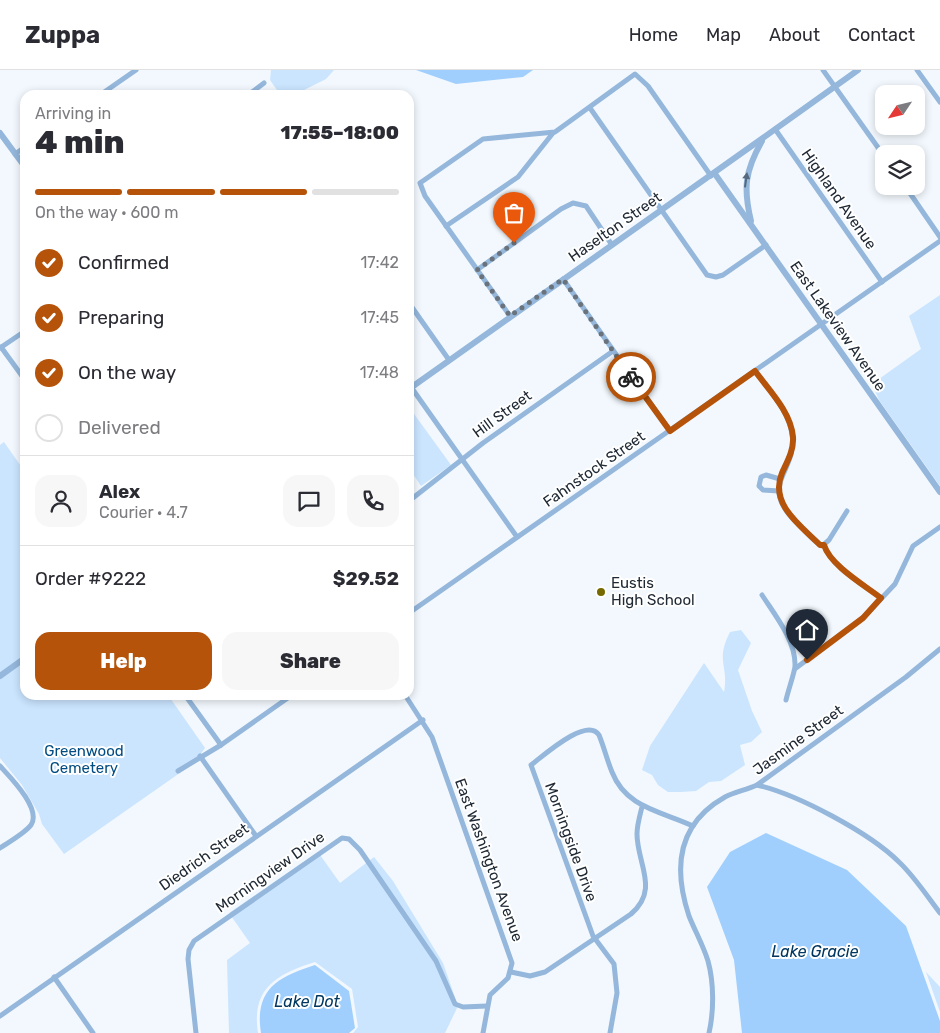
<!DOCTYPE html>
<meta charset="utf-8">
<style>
body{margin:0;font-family:Rubik,sans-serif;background:#f7f7f7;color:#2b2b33;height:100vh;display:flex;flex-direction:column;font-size:19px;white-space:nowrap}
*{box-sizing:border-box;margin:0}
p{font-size:16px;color:#7c7c81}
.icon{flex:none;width:28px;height:28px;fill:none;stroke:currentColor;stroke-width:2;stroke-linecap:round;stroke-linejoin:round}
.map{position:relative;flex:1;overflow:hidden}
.sheet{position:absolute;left:20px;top:20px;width:394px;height:610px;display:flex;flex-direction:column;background:#fff;border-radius:15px;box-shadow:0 2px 8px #0003}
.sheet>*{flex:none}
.needle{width:32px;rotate:235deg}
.controls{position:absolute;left:875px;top:15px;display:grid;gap:10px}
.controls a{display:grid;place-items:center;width:50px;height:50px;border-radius:10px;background:#fff;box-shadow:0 2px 8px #0003;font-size:25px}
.pin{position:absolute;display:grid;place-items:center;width:42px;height:42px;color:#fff;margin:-51px -21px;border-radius:50% 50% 50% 0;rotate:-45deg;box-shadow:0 0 5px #0007}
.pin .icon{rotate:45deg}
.courier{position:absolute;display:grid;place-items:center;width:50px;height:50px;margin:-25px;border:4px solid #b45309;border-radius:50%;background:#fff;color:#222;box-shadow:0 1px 6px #0007}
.summary em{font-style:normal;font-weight:800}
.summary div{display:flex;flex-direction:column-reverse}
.summary{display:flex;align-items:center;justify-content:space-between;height:85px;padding:0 15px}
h1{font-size:32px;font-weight:800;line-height:38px}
.bar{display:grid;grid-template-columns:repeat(4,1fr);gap:8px 5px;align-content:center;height:60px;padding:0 15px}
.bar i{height:6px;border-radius:4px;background:#e1e1e2}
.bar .active{background:#b45309}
.bar p{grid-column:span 4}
.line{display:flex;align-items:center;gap:12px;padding:0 15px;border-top:1px solid #e1e1e2}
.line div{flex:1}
.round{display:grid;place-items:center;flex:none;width:52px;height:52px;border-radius:15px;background:#f7f7f7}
ol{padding:0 15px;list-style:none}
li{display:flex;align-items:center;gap:15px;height:55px}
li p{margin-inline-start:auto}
li .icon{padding:5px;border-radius:50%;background:#b45309;color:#fff;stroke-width:4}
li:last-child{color:#7c7c81}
li i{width:28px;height:28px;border:2px solid #e1e1e2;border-radius:50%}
.cta{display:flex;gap:10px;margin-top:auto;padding:10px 15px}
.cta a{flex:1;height:58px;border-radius:15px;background:#b45309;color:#fff;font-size:20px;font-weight:800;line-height:58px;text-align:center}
.cta a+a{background:#f7f7f7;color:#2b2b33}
header{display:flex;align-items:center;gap:30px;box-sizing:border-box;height:70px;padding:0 25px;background:#fff;border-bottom:1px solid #e1e1e2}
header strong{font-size:24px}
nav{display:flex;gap:28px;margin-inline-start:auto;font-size:18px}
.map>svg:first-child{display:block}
.green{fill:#cbe5ff}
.water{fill:#a0cffd}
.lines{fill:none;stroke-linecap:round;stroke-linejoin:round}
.minor{stroke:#94b7db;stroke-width:5}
.tertiary{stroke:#94b7db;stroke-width:6}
.oneway{fill:#546980}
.done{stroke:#6a727b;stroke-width:5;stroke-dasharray:0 9}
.route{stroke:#b45309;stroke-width:6}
.poi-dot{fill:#756900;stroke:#fff;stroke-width:2}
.labels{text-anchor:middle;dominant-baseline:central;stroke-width:4;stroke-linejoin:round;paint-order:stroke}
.street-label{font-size:15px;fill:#202a35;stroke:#fff}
.poi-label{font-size:15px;fill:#202a35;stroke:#fff;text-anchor:start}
.park-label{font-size:15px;fill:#014c83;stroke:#fff}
.water-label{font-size:16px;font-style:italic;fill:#013760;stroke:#fff}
</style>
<header>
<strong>Zuppa</strong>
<nav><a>Home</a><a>Map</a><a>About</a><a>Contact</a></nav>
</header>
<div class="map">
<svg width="940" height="963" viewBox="0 0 940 963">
<rect width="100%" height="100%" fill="#f2f8fd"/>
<g class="green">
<path d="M271,0H334L326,9L296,24L279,23L270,10Z"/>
<path d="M940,225V416L879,330L872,314L921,279L909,246Z"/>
<path d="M409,337L451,395L421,416L409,398Z"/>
<path d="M4,372L25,402V625H168L205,678L194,693L64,784L42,754L39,744L22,715L0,688V375Z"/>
<path d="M741,560L751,573L738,600L752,641L762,662L751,672L740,675L745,695L721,711L709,712L696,721L681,722H668L658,715L652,705L642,700L650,676L704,593L724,622C729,596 715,591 730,562Z"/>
<path d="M318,782L340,813L374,787L393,811L443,893L458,936L445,963H353L358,957L352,919L315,892C277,904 251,918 258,963H229L227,890L250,873L229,843Z"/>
<path d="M926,902L940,917V942Z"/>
</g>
<g class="water">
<path d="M416,0H533L523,7L456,14Z"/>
<path d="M766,763L847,800L906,856L940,951V963H742L734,890L707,817L730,782Z"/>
<path d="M315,895L349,921L355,958L349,963H261C254,919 278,907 315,895Z"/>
</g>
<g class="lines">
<g class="minor">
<path d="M823,0L884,86"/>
<path d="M917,0L940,32"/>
<path d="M100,25L136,0"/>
<path d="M248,25L264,13"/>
<path d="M590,38L707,205L716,207L723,205L766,175"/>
<path d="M775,59L882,212"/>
<path d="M15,84L25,77"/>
<path d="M905,116L940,167"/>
<path d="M446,156L518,107L553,63"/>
<path d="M477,200L561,139L573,133L586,136L612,175"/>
<path d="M563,209L670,361"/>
<path d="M409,233L449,290"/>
<path d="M510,246L425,126L420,113L483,69L555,62L635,4L648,16L711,106"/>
<path d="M1,277L25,310"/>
<path d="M0,278L25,261"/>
<path d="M755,301C769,320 789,341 792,364C798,404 755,414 799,455C807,462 814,472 822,476L829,470L847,441"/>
<path d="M411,317L517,467"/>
<path d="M779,421L763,420L759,416L761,407L766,405L780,409"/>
<path d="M409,431L483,373L613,281"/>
<path d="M824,475C832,498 863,514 881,528"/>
<path d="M762,525C775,545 796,571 795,596C795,601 788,621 786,630"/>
<path d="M409,543L940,171"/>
<path d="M796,598L863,548L895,514L913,476L940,457"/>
<path d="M185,625L221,675"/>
<path d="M405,625L432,667L512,893L508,908L490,925L483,963"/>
<path d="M200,686L256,766"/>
<path d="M0,696C10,707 42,739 31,755C25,763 9,772 0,778"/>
<path d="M178,701L221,675L292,625"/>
<path d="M757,715C797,724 870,763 899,792C914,806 927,826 940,843"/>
<path d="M511,902L530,906L545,902L631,844C660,819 637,794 637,764C637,755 640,745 642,737"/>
<path d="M54,907L93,963"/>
<path d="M0,946L423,650"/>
<path d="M196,963L188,889L189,880L194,871L342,768L349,769L360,780L436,891L455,934L463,937L487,936"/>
<path d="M610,963L617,923L614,894L593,866L531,695C543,686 587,646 599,665C604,677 607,690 612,702C626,738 661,741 693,756"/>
<path d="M709,963C714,941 714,913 708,891C703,875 695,861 689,846C673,798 677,754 725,727C735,722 746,720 757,715L906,607L940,579"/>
</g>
<g class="tertiary">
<path d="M0,63L25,97"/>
<path d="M715,104L940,422"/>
<path d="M751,151C743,118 745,101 762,71"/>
<path d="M409,319C559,212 709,107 858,0"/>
<path d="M0,606L25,588"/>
</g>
</g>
<defs><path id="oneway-solid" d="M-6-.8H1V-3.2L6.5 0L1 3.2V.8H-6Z" transform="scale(1.25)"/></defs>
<use class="oneway" href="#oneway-solid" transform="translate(746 110) rotate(-82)"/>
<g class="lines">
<path class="done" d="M514,173L477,200L510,246L563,209L631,307"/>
<path class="route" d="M631,307L670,361L755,301C769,320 791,342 793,367C794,380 787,392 782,403C769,434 801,456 820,475H824C830,495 864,515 881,528L863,548L807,590"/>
</g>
<circle class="poi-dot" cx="601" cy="522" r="5"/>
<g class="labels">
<g class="street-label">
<text transform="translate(839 129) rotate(55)">Highland Avenue</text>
<text transform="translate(615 157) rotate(-35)">Haselton Street</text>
<text transform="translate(838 256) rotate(55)">East Lakeview Avenue</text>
<text transform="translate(502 344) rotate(-36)">Hill Street</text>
<text transform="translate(594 399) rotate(-35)">Fahnstock Street</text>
<text transform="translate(798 670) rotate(-36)">Jasmine Street</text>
<text transform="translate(571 772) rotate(70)">Morningside Drive</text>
<text transform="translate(204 787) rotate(-35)">Diedrich Street</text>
<text transform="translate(489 790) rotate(70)">East Washington Avenue</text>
<text transform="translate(270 802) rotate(-35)">Morningview Drive</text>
</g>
<g class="poi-label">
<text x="611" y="513">Eustis<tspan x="611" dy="17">High School</tspan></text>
</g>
<g class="park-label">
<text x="84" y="681">Greenwood<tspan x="84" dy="17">Cemetery</tspan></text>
</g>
<g class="water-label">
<text x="815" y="881">Lake Gracie</text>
<text x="307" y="931">Lake Dot</text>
</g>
</g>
</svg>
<div class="controls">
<a><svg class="needle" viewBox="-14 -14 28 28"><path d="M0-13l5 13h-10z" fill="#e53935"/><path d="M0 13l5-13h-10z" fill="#7c7c81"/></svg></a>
<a><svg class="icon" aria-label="layers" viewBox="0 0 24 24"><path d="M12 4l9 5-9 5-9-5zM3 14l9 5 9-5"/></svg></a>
</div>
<div class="pin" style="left:514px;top:173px;background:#ea580c"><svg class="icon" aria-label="bag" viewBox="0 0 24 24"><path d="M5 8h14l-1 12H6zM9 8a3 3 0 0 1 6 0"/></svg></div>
<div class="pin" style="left:807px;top:590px;background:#1f2937"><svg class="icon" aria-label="home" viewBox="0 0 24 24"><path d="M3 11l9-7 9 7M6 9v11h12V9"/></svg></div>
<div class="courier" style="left:631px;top:307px"><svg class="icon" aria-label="bike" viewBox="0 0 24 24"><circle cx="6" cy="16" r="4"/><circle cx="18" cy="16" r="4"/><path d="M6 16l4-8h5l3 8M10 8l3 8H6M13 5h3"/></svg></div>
<section class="sheet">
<div class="summary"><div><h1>4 min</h1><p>Arriving in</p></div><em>17:55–18:00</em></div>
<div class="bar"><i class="active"></i><i class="active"></i><i class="active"></i><i></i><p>On the way · 600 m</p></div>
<ol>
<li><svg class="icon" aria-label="check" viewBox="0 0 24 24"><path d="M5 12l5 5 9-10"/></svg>Confirmed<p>17:42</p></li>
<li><svg class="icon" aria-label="check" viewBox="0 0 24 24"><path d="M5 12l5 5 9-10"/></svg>Preparing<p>17:45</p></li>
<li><svg class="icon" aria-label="check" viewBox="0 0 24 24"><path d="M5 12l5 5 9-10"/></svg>On the way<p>17:48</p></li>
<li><i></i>Delivered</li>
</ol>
<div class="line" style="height:90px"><a class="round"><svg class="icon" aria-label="person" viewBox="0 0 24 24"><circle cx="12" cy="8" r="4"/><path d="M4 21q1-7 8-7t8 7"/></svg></a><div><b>Alex</b><p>Courier · 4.7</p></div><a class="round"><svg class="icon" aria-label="chat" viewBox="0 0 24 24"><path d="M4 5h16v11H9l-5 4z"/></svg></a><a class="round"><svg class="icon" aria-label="phone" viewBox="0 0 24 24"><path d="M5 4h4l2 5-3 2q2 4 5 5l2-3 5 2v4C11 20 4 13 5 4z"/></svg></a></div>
<div class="line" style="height:65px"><div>Order #9222</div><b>$29.52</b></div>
<div class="cta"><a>Help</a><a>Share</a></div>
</section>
</div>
